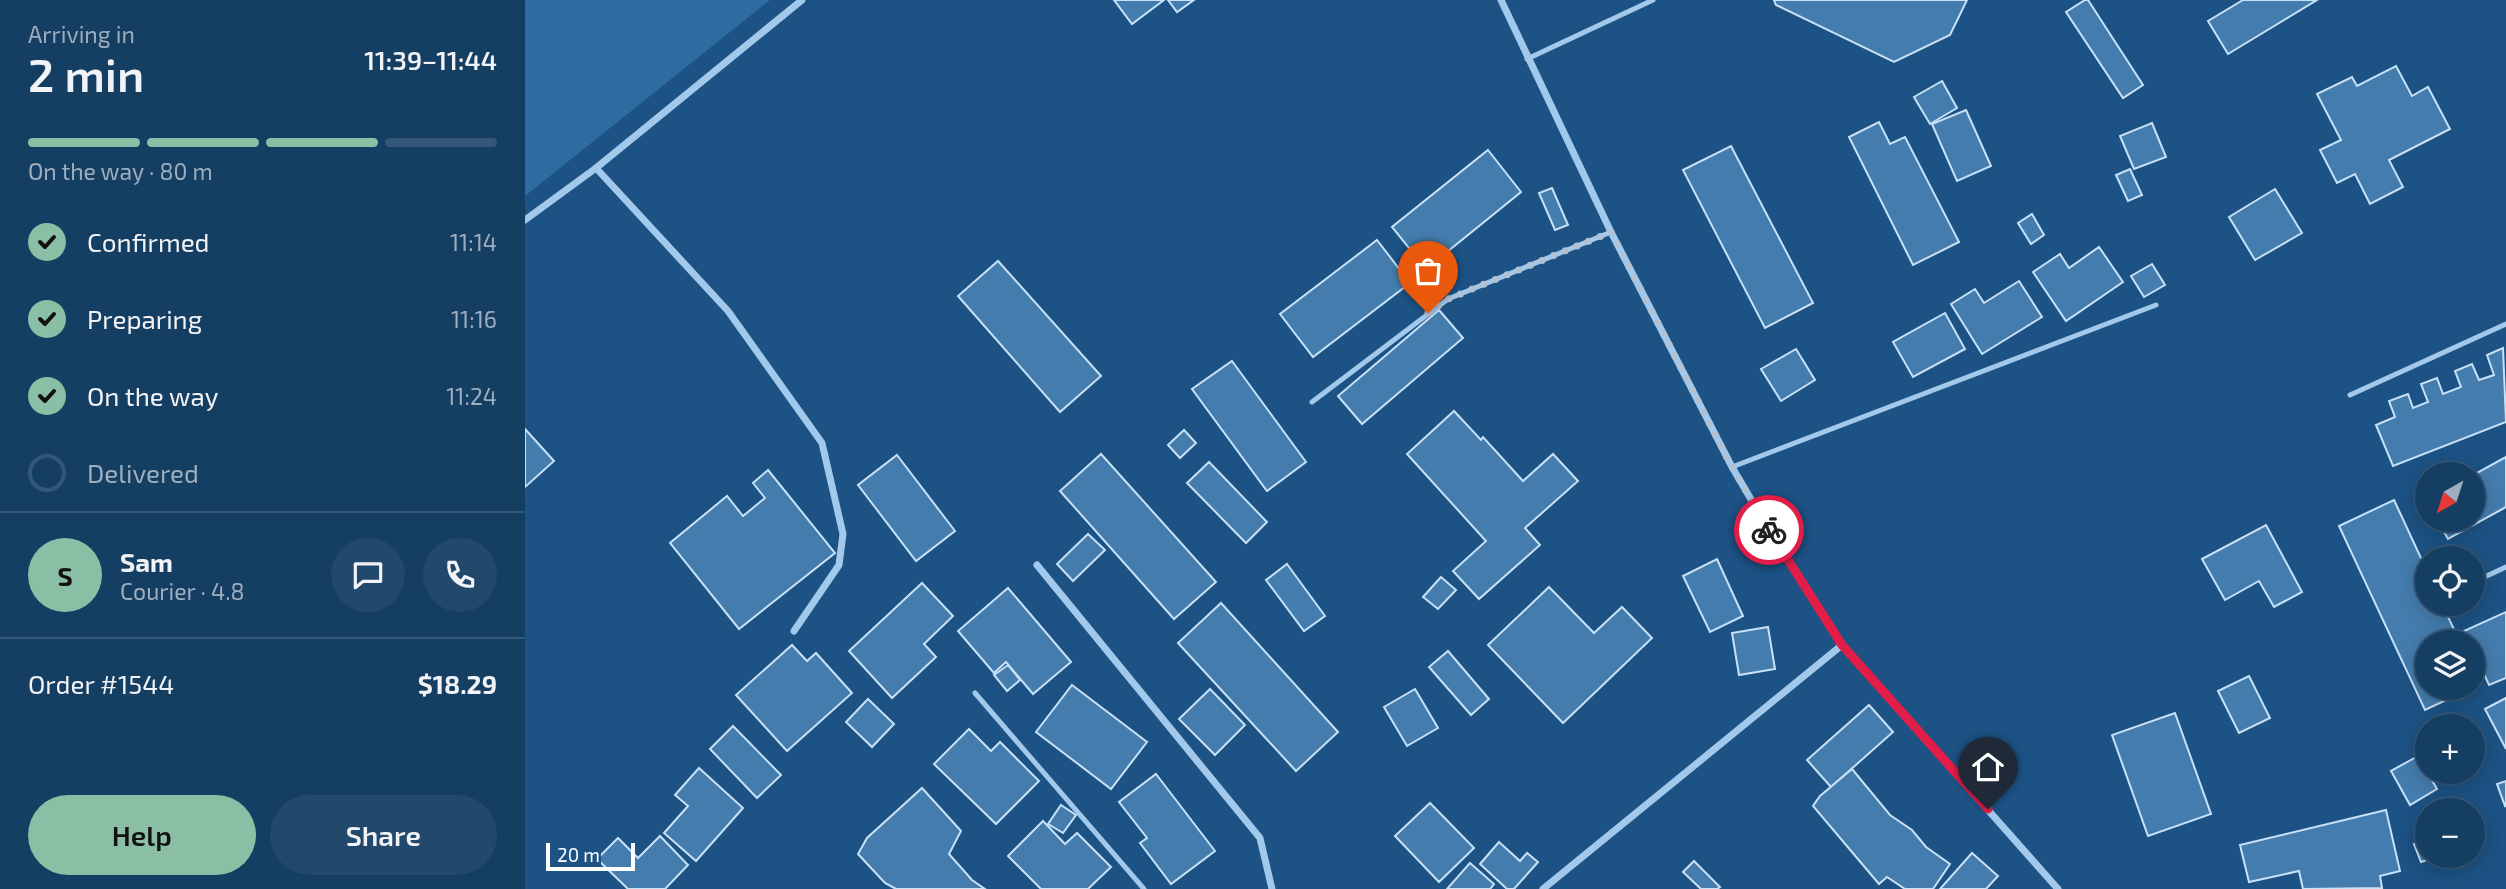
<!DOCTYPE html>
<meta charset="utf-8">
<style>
body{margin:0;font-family:"Exo 2",sans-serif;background:#22496c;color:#f1f3f6;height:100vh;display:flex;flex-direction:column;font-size:26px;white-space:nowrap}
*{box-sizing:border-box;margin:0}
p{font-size:23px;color:#9daebe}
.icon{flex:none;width:38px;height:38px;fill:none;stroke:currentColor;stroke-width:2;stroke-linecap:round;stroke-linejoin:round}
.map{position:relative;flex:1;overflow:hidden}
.drawer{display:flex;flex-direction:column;background:#153e63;width:525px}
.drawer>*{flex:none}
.needle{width:46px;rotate:219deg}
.tools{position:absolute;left:1890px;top:462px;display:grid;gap:14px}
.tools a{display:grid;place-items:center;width:70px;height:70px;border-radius:50%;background:#153e63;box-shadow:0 4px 18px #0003,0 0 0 2px #345778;font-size:35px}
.scale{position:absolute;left:21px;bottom:18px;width:89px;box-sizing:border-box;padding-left:7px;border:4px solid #fff;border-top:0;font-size:19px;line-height:24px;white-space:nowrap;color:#fff;-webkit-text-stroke:5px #1c5284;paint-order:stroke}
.pin{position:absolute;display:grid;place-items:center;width:60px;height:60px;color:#fff;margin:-72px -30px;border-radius:50% 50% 50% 0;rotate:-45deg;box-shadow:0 0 7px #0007}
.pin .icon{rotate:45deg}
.courier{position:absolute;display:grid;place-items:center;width:70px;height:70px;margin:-35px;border:5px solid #e11d48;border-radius:50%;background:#fff;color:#222;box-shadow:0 2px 9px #0007}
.headline em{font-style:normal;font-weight:600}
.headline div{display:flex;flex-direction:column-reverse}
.headline{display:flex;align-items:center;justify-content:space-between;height:119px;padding:0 28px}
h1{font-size:46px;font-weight:600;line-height:52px}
.bar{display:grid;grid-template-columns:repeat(4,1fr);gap:10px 7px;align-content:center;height:84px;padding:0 28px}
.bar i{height:9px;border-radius:5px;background:#345778}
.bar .current{background:#8abfa5}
.bar p{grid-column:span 4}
.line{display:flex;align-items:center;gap:18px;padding:0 28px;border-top:2px solid #345778}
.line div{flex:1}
.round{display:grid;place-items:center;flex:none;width:74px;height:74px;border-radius:37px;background:#22496c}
ol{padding:0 28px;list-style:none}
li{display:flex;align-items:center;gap:21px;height:77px}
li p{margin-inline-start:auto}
li .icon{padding:7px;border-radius:50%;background:#8abfa5;color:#111;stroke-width:4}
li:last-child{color:#9daebe}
li i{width:38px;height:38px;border:4px solid #345778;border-radius:50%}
.action{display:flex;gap:14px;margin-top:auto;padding:14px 28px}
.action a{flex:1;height:80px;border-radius:42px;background:#8abfa5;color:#111;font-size:28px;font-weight:600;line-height:80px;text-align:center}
.action a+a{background:#22496c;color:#f1f3f6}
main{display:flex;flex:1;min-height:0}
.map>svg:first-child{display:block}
.green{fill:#2f6ca2}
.building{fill:#447cad;stroke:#c7e1f8;stroke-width:2}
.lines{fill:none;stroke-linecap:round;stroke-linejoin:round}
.service{stroke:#a2c9eb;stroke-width:5}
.minor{stroke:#a2c9eb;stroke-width:7}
.done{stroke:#b0c2d4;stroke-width:7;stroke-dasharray:0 12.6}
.route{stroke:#e11d48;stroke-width:9}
</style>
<main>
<section class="drawer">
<div class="headline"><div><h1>2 min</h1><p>Arriving in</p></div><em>11:39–11:44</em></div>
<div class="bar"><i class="current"></i><i class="current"></i><i class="current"></i><i></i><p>On the way · 80 m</p></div>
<ol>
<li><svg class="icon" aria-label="check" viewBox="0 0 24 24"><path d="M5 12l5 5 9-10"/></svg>Confirmed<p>11:14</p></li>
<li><svg class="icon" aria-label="check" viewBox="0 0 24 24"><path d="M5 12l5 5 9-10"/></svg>Preparing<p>11:16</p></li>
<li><svg class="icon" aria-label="check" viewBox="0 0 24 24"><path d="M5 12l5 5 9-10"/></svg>On the way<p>11:24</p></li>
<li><i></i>Delivered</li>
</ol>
<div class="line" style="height:126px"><b class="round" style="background:#8abfa5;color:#111">S</b><div><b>Sam</b><p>Courier · 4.8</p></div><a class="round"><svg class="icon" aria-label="chat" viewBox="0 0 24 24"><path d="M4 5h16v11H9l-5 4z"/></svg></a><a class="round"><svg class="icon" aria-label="phone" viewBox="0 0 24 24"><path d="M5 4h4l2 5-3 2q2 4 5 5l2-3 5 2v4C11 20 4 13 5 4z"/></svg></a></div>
<div class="line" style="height:91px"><div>Order #1544</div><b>$18.29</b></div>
<div class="action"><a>Help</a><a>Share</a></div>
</section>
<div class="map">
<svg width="1981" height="889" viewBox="0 0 1981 889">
<rect width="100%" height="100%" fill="#1c5284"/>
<path class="green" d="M0,0H245L0,196Z"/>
<g class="building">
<path d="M589,0H639L607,24Z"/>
<path d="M643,0H669L652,12Z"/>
<path d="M1249,0H1442L1425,35L1369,62L1251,5Z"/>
<path d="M1560,0H1563L1618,85L1598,98L1541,12Z"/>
<path d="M1718,0H1792L1703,54L1683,21Z"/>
<path d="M1871,66L1887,96L1903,87L1925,129L1864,160L1878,187L1845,204L1830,174L1812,183L1795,150L1816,140L1792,94L1827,77L1832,86Z"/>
<path d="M1417,81L1432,108L1405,124L1389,97Z"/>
<path d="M1441,110L1466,166L1432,181L1407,124Z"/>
<path d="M1354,122L1365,144L1380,137L1434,242L1388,265L1324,137Z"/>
<path d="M1627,123L1641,157L1609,169L1595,136Z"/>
<path d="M1206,146L1288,303L1240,328L1158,170Z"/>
<path d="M963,150L996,192L901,269L867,227Z"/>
<path d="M1605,169L1617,195L1603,201L1591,175Z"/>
<path d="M1027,188L1043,225L1030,230L1014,193Z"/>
<path d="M1750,189L1777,233L1730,260L1704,217Z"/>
<path d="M1507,214L1519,235L1506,244L1493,223Z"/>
<path d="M852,240L885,283L788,357L755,314Z"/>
<path d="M1574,247L1598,282L1541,321L1508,272L1535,254L1544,268Z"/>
<path d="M473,261L576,376L535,412L433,296Z"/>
<path d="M1627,264L1640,285L1619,297L1606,276Z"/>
<path d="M1494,281L1517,317L1457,354L1426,304L1450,289L1459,303Z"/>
<path d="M914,310L938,338L837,424L813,396Z"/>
<path d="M1420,313L1440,349L1388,377L1368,342Z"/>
<path d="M1978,348L1981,422L1868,466L1851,425L1870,417L1864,401L1883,394L1888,408L1903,402L1896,384L1912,378L1918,394L1936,387L1930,371L1947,364L1954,380L1969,375L1962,355Z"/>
<path d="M1271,349L1290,380L1256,401L1236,369Z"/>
<path d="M707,361L781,462L742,491L667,389Z"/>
<path d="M929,411L956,440L958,437L998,481L1028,454L1053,481L1000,528L1015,545L954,599L928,571L961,541L882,454Z"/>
<path d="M0,429L29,461L0,487Z"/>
<path d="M659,430L671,443L655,458L643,445Z"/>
<path d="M576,454L691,582L649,619L535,491Z"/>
<path d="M372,455L430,531L391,561L333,485Z"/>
<path d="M1981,457V507L1923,539L1912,520H1948V475Z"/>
<path d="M684,462L742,522L721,543L662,483Z"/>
<path d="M243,470L310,553L214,629L145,543L202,496L218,516L240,498L228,483Z"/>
<path d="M1869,500L1902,571V604H1917L1935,642H1902V688H1947L1900,710L1814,526Z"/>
<path d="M1741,525L1777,592L1749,607L1734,581L1700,600L1677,559Z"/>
<path d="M563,534L580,550L548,581L532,564Z"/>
<path d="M1192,559L1218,616L1185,632L1158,576Z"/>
<path d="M762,564L800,616L779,631L741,580Z"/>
<path d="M916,577L931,590L913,609L898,597Z"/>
<path d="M397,583L428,616L399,644L411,657L367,698L324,651Z"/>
<path d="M1024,587L1069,633L1097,607L1127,638L1038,723L963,645Z"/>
<path d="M483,588L546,662L508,694L481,662L469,673L433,631Z"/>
<path d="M696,603L813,732L771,771L653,643Z"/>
<path d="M1981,612V678L1964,685L1948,650V642H1944L1939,631Z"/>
<path d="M1243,627L1250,669L1214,675L1207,633Z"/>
<path d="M267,645L282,661L291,653L327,693L262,751L211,695Z"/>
<path d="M923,651L964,699L946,715L904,667Z"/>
<path d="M483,665L495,680L482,691L469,675Z"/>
<path d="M1724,676L1745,718L1714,733L1693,691Z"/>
<path d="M547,685L622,742L586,789L511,732Z"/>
<path d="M685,689L720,725L690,755L654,719Z"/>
<path d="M890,689L913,728L882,746L859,707Z"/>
<path d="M1981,698V749L1960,709Z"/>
<path d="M343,699L369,724L347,747L321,722Z"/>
<path d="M1344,705L1368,732L1306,787L1282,760Z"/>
<path d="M1650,713L1686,814L1623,836L1587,735Z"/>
<path d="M1932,716L1937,726H1910Z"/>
<path d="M208,726L256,775L232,798L185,749Z"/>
<path d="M444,729L466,751L475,742L514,781L471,824L409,764Z"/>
<path d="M1893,756L1912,789L1885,805L1866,771Z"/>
<path d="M174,768L218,808L171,861L139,833L163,806L150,795Z"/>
<path d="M1327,769L1365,815L1387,830L1401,847L1425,864L1408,889H1380L1362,877L1354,884L1288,806L1295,796Z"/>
<path d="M631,774L690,851L646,884L615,843L622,838L594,802Z"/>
<path d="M1981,781V805L1980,806L1972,784Z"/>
<path d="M397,788L436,831L424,854L447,880L460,889H371L360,883L333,854L342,838Z"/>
<path d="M905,803L949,848L914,882L870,836Z"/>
<path d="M536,805L551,815L538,833L523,824Z"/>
<path d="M1861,810L1875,871L1855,876L1857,888L1778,889L1774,871L1724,882L1715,845Z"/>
<path d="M518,821L540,844L552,833L586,867L563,889H516L483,856Z"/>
<path d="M135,836L163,865L140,889H103L72,859L93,838L113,858Z"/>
<path d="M1902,839V856H1914L1896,862L1889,844Z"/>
<path d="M974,842L995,861L1002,853L1013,862L989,889H982L955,864Z"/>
<path d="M1447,853L1473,876L1461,889H1415Z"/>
<path d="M1169,861L1195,887L1192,889H1176L1158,872Z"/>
<path d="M945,863L969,884L965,889H922Z"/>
</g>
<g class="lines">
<g class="service">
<path d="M1002,59L1128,0"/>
<path d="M1825,395L1981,324"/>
<path d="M787,402L923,299L1086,232"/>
<path d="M1207,467L1631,305"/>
<path d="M1953,580L1981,567"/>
<path d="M450,693L619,889"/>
</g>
<g class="minor">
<path d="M976,0L1086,232L1207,467L1237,518L1317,645L1533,889"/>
<path d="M71,168L203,311L297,443L318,534L314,565L269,631"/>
<path d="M0,220L71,168L277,0"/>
<path d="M512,565L735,838L747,889"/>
<path d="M1018,889L1317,645"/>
</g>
</g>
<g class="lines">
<path class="done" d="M903,313L923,299L1086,232L1207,467L1244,530"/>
<path class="route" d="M1244,530L1317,645L1463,809"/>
</g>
</svg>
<div class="tools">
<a><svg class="needle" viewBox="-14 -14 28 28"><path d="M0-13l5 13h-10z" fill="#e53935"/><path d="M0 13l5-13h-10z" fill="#9daebe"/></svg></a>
<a><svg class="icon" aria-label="locate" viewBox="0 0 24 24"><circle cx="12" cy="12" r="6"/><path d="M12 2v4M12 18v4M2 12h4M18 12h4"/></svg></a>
<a><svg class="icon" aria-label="layers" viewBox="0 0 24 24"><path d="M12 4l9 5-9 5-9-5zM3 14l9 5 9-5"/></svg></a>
<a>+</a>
<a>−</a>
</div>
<div class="scale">20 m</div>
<div class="pin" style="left:903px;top:313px;background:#ea580c"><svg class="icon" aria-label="bag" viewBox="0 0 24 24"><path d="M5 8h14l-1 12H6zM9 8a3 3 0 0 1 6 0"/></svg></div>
<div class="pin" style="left:1463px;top:809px;background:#1f2937"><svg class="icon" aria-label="home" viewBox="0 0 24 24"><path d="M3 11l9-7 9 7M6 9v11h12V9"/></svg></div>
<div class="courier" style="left:1244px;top:530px"><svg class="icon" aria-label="bike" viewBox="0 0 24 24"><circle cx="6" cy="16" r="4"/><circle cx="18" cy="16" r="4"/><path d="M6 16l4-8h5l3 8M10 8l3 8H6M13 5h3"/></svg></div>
</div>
</main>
